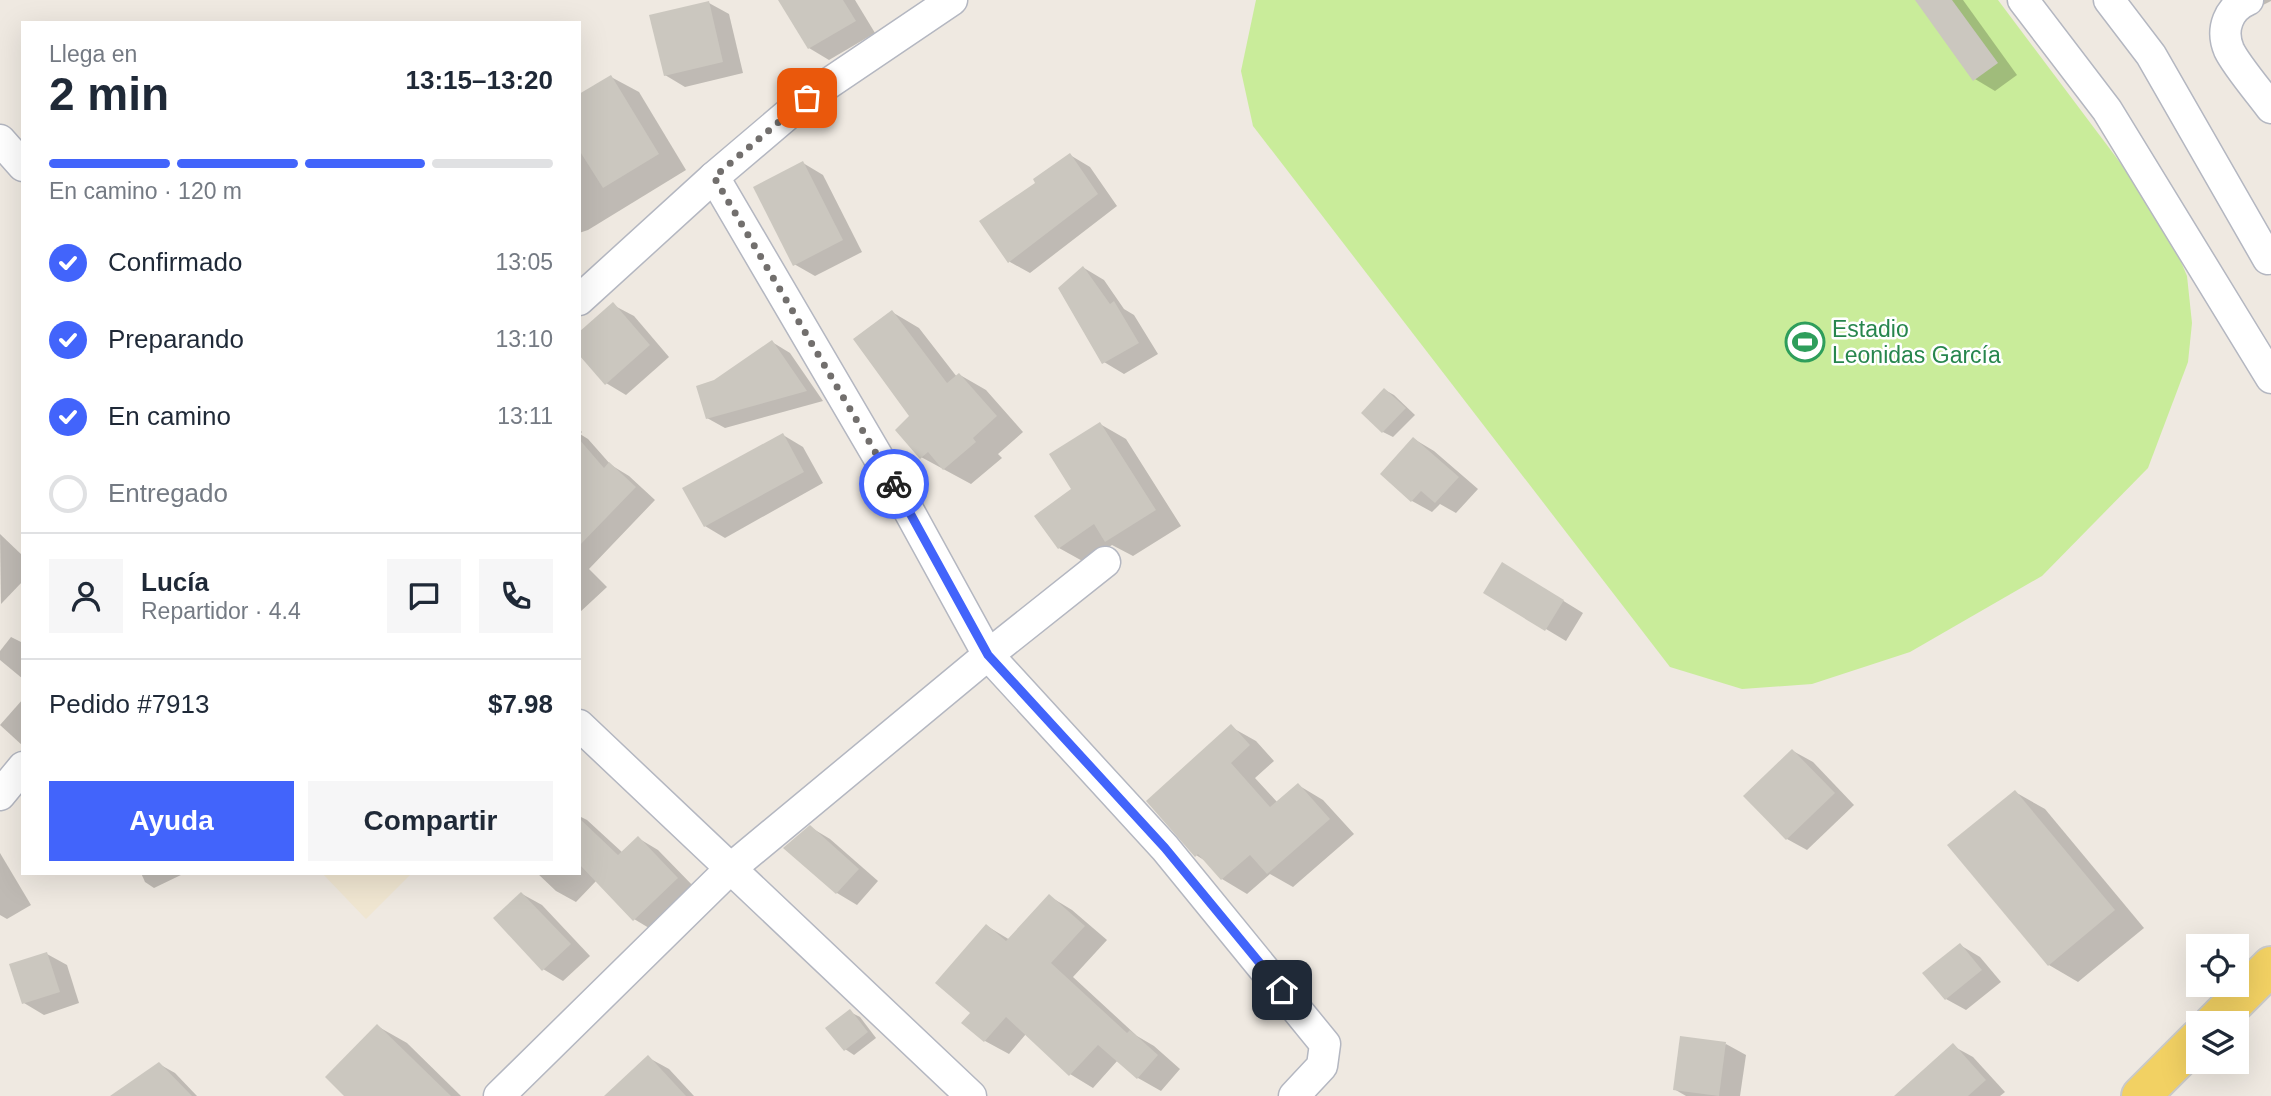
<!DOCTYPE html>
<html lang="es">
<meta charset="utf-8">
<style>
body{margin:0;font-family:Helvetica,sans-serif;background:#f6f6f7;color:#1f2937;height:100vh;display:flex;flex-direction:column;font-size:26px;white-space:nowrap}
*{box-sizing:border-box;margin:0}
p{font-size:23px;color:#747a83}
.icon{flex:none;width:38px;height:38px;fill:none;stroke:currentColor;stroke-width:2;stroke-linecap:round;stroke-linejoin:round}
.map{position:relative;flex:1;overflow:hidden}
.details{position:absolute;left:21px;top:21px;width:560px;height:854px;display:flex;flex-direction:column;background:#fff;border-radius:0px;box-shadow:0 7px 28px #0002}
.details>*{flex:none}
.controls{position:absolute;left:2186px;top:934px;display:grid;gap:14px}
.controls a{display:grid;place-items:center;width:63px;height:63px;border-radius:0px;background:#fff;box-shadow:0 7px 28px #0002;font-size:35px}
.pin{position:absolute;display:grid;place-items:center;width:60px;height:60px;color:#fff;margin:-30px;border-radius:14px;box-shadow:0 4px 10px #0006}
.courier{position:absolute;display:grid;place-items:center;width:70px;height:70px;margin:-35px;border:5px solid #4264fb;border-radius:50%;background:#fff;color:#222;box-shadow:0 2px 9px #0007}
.summary em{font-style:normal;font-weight:800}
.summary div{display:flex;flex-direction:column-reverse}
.summary{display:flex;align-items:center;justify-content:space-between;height:119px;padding:0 28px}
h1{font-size:46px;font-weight:800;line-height:52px}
.bar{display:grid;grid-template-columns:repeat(4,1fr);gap:10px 7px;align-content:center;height:84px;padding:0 28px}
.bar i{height:9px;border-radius:5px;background:#e0e1e3}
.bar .active{background:#4264fb}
.bar p{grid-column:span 4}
.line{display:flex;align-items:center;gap:18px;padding:0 28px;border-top:2px solid #e0e1e3}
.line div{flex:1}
.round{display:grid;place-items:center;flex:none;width:74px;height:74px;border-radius:0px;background:#f6f6f7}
ol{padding:0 28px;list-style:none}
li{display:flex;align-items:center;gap:21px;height:77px}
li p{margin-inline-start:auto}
li .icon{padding:7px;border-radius:50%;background:#4264fb;color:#fff;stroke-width:4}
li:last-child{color:#747a83}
li i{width:38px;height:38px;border:4px solid #e0e1e3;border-radius:50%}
.cta{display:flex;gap:14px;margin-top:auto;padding:14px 28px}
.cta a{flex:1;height:80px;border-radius:0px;background:#4264fb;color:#fff;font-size:28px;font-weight:800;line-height:80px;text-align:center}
.cta a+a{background:#f6f6f7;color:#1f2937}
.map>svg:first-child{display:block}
.education{fill:#f0e6d1}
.pitch{fill:#c9ec9a}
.shadow{fill:#0003}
.building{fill:#cbc7bf}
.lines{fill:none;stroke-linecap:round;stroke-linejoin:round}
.minor-casing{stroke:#b4b7c1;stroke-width:33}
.primary-casing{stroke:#c9c9c9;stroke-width:42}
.minor{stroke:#fff;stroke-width:30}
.primary{stroke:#f2d163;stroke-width:38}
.done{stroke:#726f6d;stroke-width:7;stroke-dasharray:0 12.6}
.route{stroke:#4264fb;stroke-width:9}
.labels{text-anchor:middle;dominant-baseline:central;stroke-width:5;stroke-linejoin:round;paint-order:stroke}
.leisure-label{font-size:23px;fill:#27864d;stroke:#fff;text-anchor:start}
</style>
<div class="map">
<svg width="2271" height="1096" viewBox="0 0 2271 1096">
<rect width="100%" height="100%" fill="#efe9e1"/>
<path class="education" d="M322,873H412L366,919Z"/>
<path class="pitch" d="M1256,0H1998L2164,221L2187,276L2192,323L2188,362L2148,468L2042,576L1910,652L1812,684L1742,689L1670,667L1253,126L1241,71Z"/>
<g class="shadow">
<path d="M780,0H855L875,33L829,60L809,48Z"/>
<path d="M1917,0H1963L2017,75L1995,91L1975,79Z"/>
<path d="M2229,0H2271V1L2249,12Z"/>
<path d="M709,3L729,14L743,73L685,87L665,75Z"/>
<path d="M611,77L639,92L686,170L588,230L579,233V96Z"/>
<path d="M1070,155L1090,167L1117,206L1030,273L1010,262L981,222L1038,183Z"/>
<path d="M803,163L823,175L862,252L815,276L794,264Z"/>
<path d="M1084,268L1104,280L1124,309L1134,315L1158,354L1124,374L1104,362Z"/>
<path d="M613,305L634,316L669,357L626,395L606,383Z"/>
<path d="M892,312L919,328L957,377L960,375L986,390L1023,432L998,454L1002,458L971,484L921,457Z"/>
<path d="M772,342L790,353L823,401L725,428L707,418L715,382Z"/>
<path d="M1385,390L1394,395L1415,415L1393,437L1383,432L1363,413Z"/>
<path d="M1100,424L1126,439L1181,526L1133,556L1112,545L1086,563L1059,548L1073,490Z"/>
<path d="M579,429L582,432L580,434L588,439L611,465L629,476L655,500L589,569L607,587L579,613Z"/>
<path d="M783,435L803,447L823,483L725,538L705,526Z"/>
<path d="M1414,439L1434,451L1478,489L1456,513L1440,504L1432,512L1412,501L1382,474Z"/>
<path d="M0,534L23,556V581L1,604Z"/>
<path d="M1523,576L1583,613L1566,641L1546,629Z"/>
<path d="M11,637L23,643V679L0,660V651Z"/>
<path d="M23,699V746L0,725Z"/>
<path d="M1231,727L1256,741L1274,761L1255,778L1278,803L1298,785L1323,800L1354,834L1293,887L1270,874L1247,894L1222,879L1207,862L1196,855Z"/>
<path d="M1793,751L1813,762L1854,805L1807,850L1787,839Z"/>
<path d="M2015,792L2045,809L2144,928L2078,982L2049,965Z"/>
<path d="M579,816L587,820L623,853L638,838L658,850L697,890L654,931L634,919L597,880L576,902L556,891L537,873H579Z"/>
<path d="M810,827L830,839L878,881L857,905L837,893Z"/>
<path d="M0,853L31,905L7,919L0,915Z"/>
<path d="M141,873H182L183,874L154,888L145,882Z"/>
<path d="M522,894L542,905L590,956L563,981L543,969Z"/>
<path d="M1049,896L1072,910L1107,940L1073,977L1137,1036L1154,1046L1180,1069L1161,1091L1138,1078L1118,1060L1093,1088L1070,1074L1026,1034L1009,1054L985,1041L964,1023L973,1013L987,926L1010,940Z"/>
<path d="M1960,945L1980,957L2001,982L1966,1010L1946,999Z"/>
<path d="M47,954L67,965L79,1003L44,1015L24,1003Z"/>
<path d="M850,1012L860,1017L876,1038L854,1055L845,1049Z"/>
<path d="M377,1026L407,1043L461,1096H346Z"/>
<path d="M1726,1044L1746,1055L1740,1096H1686L1674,1089Z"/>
<path d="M1953,1046L1973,1057L2005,1092L2000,1096H1898Z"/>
<path d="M649,1058L669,1069L694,1096H609Z"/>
<path d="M159,1064L175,1073L197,1096H139Z"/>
</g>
<g class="building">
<path d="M778,0H843L856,21L808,49Z"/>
<path d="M1915,0H1952L1998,63L1973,81Z"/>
<path d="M709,1L723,62L664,76L649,15Z"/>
<path d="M611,75L659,154L603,188L579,150V94Z"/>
<path d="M1070,153L1098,194L1008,263L979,221L1035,183L1033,179Z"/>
<path d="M803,161L843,240L793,266L753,187Z"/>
<path d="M1083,266L1110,304L1114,301L1139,343L1102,364L1058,288Z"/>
<path d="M613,302L650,345L605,385L579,355V332Z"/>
<path d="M892,310L947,383L959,373L997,416L973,438L976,442L943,470L928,452L920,459L895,430L909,416L853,339Z"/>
<path d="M772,340L807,391L706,419L696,386L714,380Z"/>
<path d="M1384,388L1406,408L1382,433L1361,413Z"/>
<path d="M1100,422L1156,510L1105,542L1094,524L1058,549L1034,516L1071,489L1049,454Z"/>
<path d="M783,433L804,472L704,527L682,488Z"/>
<path d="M1413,437L1459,477L1435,503L1421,491L1411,502L1380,474Z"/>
<path d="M579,439L604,468L609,462L636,487L579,546Z"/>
<path d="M1502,562L1564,600L1545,631L1483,593Z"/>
<path d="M1231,724L1250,745L1231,763L1270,807L1298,783L1330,819L1267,874L1250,855L1221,880L1198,854L1195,857L1146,801Z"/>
<path d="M1792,749L1835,793L1786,840L1743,796Z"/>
<path d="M2015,790L2115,910L2048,966L1947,845Z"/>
<path d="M579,818L618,855L638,836L678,878L633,921L579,864Z"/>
<path d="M810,825L859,869L836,894L783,848Z"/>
<path d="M521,892L571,944L542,971L493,918Z"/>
<path d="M1049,894L1085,926L1051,963L1127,1033L1130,1030L1158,1055L1137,1079L1098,1045L1069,1076L1006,1017L984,1042L961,1023L970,1013L935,983L986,924L1006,941Z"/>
<path d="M1960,943L1982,970L1945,1000L1922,973Z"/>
<path d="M47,952L60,992L22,1004L9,964Z"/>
<path d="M850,1009L868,1032L844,1051L825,1028Z"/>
<path d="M377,1024L451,1096H344L325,1077Z"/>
<path d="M1680,1036L1726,1042L1719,1096L1673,1090Z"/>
<path d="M1953,1043L1986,1080L1968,1096H1894Z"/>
<path d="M648,1055L686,1096H604Z"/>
<path d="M159,1062L192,1096H110Z"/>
</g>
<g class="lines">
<defs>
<g id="minor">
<path d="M2023,0L2107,110L2271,378"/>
<path d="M2109,0L2151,55L2268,259"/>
<path d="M2248,0C2229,8 2220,29 2229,50C2236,65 2260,93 2271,108"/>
<path d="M0,140L23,166"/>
<path d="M714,177L898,491L988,655L1165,848L1325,1044L1322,1066L1294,1096"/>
<path d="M579,300L714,177L807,98L952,0"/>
<path d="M579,725L971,1096"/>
<path d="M0,795L23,767"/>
<path d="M499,1096L730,869L988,655L1105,562"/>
</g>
<g id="primary">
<path d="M2213,1024L2271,966"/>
<path d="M2141,1096L2198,1039"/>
</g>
</defs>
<use href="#minor" class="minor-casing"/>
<use href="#primary" class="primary-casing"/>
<use href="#minor" class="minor"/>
<use href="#primary" class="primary"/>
</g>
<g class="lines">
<path class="done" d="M807,98L714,177L894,484"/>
<path class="route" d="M894,484L988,655L1165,848L1282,990"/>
</g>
<defs>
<symbol id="stadium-ring" viewBox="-11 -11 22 22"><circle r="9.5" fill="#fff" stroke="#2e9e5b" stroke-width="1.5"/><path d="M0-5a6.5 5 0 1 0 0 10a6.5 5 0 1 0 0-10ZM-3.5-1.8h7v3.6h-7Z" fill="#2e9e5b"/></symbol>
</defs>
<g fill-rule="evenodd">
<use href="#stadium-ring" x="1783" y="320" width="44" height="44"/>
</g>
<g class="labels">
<g class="leisure-label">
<text x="1832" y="329">Estadio<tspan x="1832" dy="26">Leonidas García</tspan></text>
</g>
</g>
</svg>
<div class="controls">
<a><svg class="icon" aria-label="locate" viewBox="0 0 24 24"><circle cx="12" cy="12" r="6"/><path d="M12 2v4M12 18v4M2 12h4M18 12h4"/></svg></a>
<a><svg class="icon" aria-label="layers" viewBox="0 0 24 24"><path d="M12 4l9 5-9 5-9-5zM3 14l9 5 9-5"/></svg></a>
</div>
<div class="pin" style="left:807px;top:98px;background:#ea580c"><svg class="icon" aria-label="bag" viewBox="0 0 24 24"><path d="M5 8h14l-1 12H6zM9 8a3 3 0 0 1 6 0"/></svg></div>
<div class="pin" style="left:1282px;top:990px;background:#1f2937"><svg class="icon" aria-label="home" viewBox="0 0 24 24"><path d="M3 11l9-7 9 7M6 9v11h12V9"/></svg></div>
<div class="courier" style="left:894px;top:484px"><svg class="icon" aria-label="bike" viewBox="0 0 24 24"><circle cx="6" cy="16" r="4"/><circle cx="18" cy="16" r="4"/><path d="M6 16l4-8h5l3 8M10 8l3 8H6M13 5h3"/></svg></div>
<section class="details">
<div class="summary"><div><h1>2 min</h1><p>Llega en</p></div><em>13:15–13:20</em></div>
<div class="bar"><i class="active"></i><i class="active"></i><i class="active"></i><i></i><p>En camino · 120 m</p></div>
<ol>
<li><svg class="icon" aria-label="check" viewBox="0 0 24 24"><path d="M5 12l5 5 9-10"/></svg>Confirmado<p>13:05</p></li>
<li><svg class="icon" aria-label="check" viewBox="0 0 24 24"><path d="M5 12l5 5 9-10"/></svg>Preparando<p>13:10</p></li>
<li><svg class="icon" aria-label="check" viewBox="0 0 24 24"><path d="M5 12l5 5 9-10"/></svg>En camino<p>13:11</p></li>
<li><i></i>Entregado</li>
</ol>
<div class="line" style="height:126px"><a class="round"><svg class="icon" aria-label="person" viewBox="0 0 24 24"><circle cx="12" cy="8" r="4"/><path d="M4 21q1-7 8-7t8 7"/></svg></a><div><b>Lucía</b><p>Repartidor · 4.4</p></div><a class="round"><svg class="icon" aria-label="chat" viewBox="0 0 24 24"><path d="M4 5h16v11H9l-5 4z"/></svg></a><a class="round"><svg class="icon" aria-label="phone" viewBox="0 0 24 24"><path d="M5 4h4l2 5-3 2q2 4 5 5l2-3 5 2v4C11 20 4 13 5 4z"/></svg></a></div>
<div class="line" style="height:91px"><div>Pedido #7913</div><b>$7.98</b></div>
<div class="cta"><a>Ayuda</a><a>Compartir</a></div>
</section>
</div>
